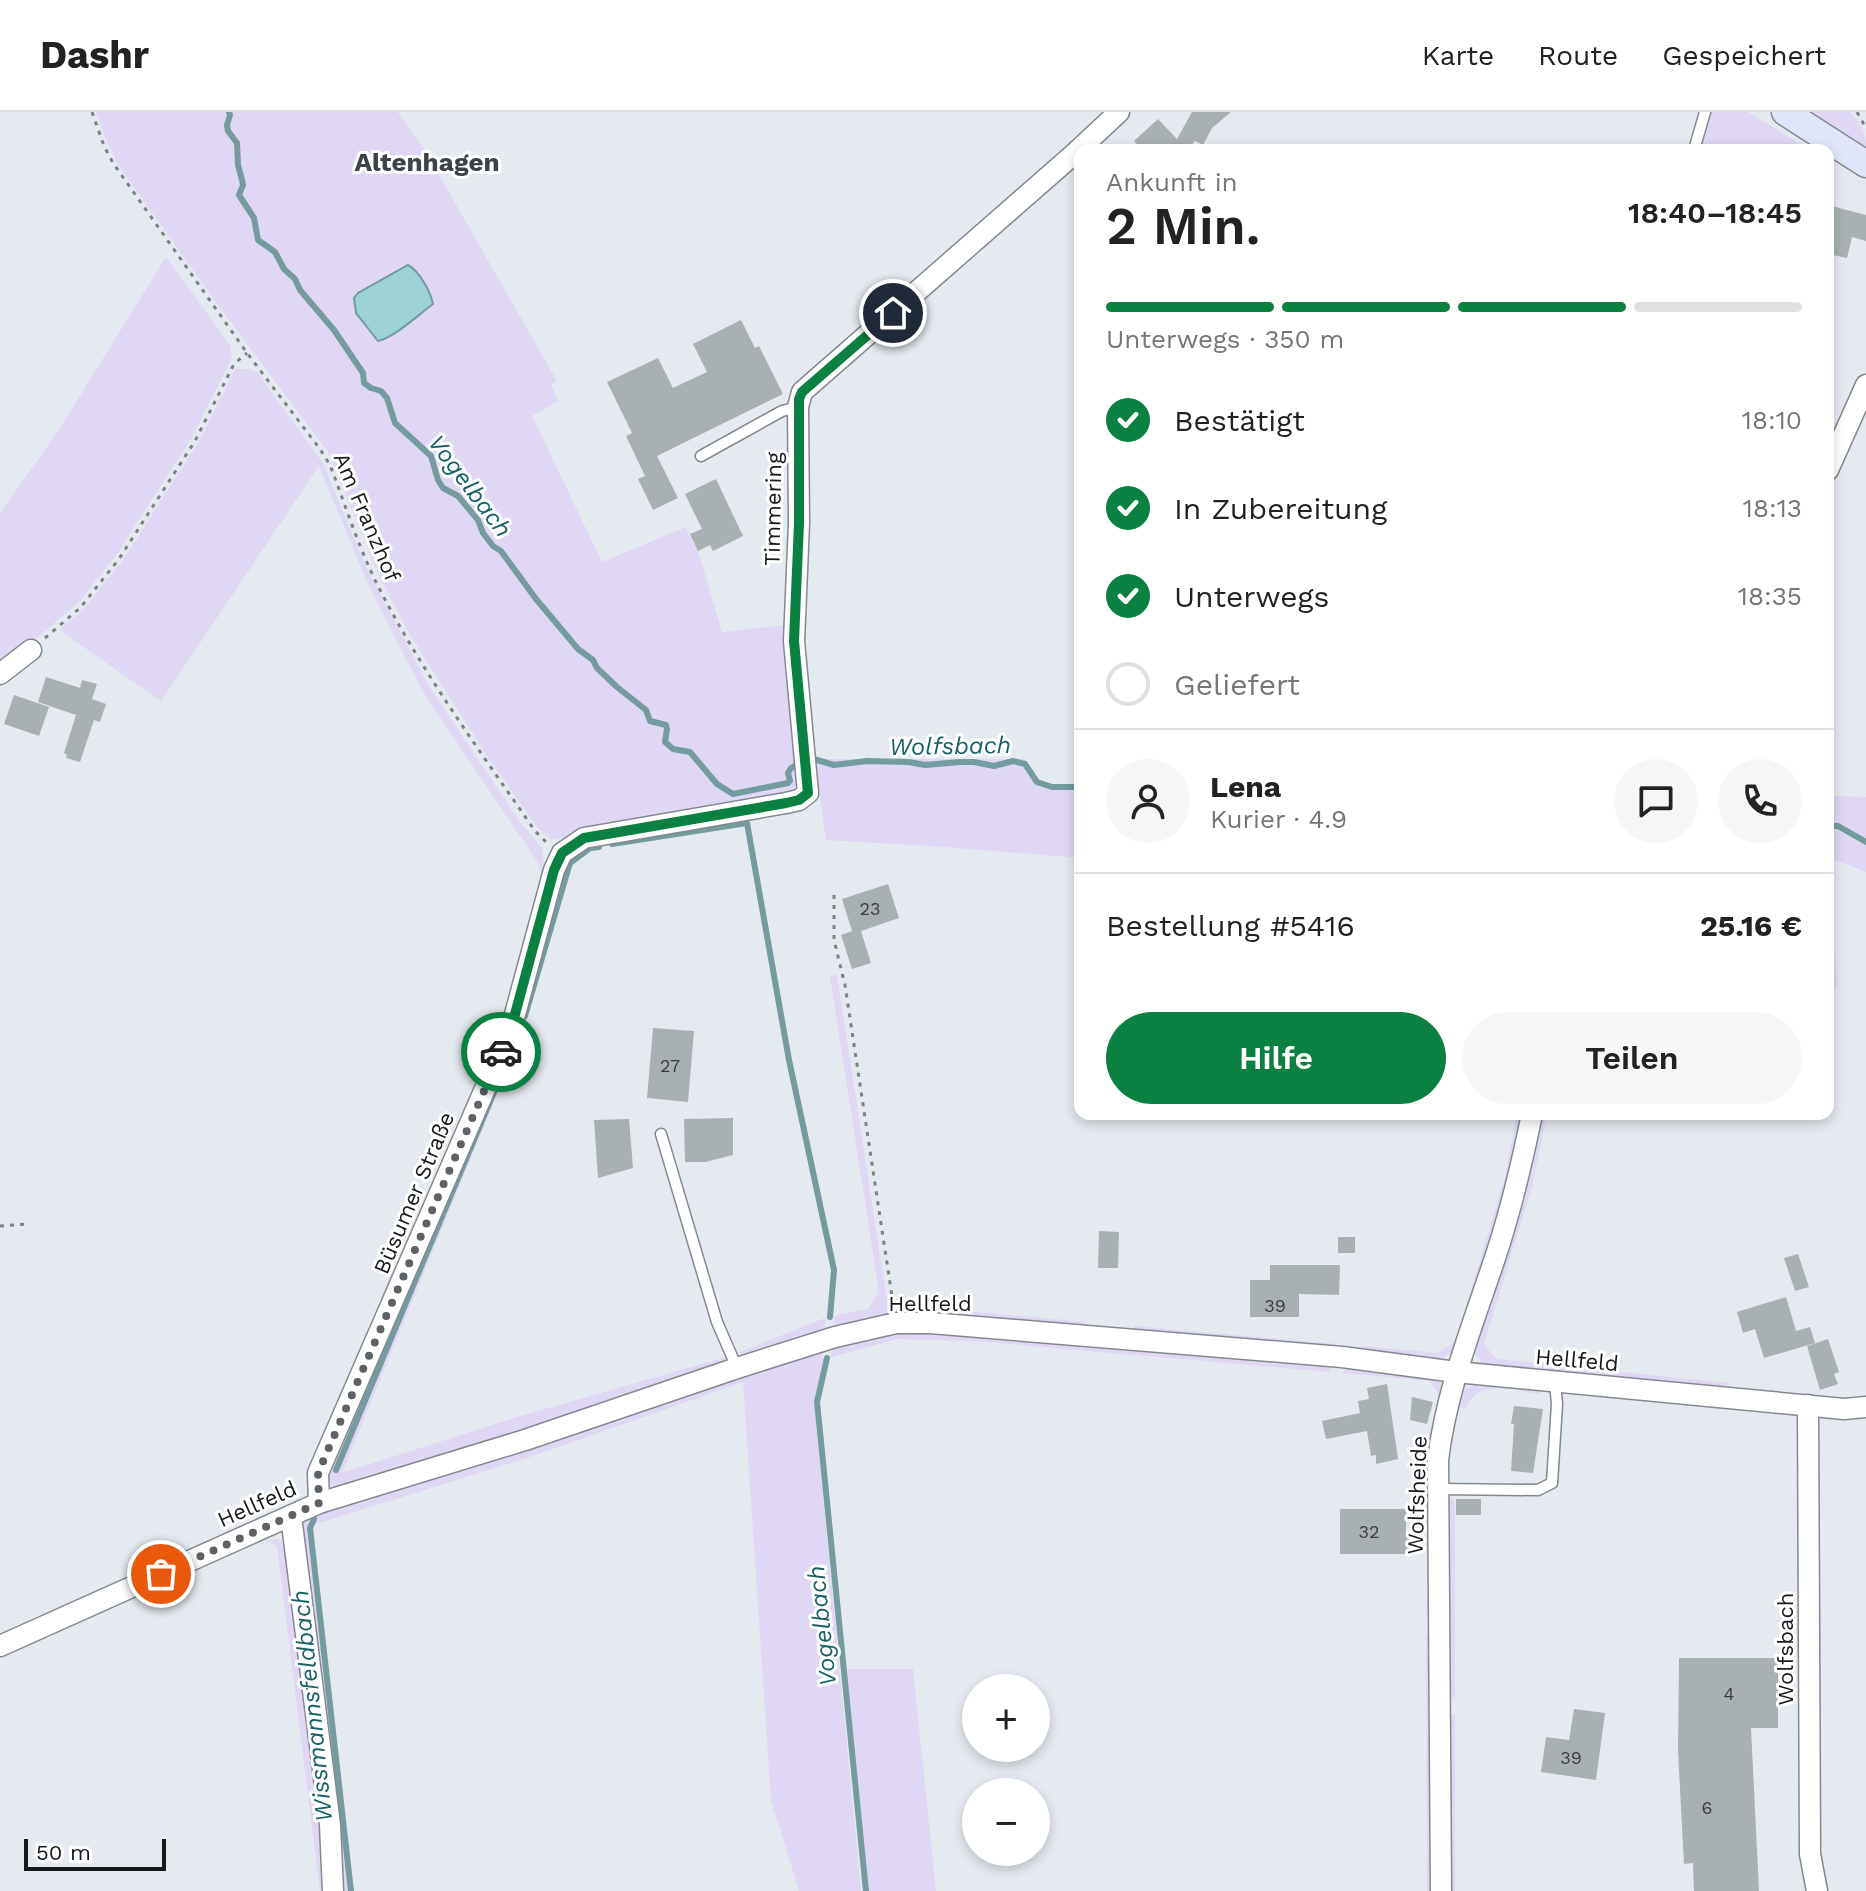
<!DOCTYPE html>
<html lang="de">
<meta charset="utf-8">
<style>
body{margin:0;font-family:"Work Sans",sans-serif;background:#f6f6f6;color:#222;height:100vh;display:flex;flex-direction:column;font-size:30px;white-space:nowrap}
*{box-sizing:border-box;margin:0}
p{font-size:26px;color:#767676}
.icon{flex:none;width:44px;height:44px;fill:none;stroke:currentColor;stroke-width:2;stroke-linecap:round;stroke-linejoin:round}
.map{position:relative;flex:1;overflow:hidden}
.details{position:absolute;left:1074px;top:32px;width:760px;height:976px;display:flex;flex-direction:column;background:#fff;border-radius:16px;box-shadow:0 4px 12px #0003}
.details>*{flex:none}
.tools{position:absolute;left:962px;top:1562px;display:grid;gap:16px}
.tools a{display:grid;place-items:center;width:88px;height:88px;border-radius:50%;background:#fff;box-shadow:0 4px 12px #0003;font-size:40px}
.scale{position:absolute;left:24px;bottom:20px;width:142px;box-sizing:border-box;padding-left:8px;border:4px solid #16181a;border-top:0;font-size:22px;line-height:28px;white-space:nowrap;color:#16181a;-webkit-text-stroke:6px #fff;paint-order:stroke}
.pin{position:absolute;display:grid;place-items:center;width:68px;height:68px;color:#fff;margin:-34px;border:4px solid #fff;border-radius:50%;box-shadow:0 2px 8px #0007}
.courier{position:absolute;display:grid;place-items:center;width:80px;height:80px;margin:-40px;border:6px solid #0b8043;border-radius:50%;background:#fff;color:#222;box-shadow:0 2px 10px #0007}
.summary em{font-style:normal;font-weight:600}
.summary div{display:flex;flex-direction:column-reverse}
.summary{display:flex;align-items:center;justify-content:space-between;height:136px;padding:0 32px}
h1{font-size:52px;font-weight:600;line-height:60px}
.bar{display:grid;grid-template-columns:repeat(4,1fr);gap:12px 8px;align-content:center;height:96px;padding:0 32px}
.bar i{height:10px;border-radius:6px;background:#e0e0e0}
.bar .current{background:#0b8043}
.bar p{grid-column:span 4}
.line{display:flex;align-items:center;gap:20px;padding:0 32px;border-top:2px solid #e0e0e0}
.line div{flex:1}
.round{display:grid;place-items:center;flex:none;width:84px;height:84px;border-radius:42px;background:#f6f6f6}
ol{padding:0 32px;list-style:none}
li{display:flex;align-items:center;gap:24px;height:88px}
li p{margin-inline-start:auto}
li .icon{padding:8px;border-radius:50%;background:#0b8043;color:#fff;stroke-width:4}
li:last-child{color:#767676}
li i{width:44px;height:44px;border:4px solid #e0e0e0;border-radius:50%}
.button{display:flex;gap:16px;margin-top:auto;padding:16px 32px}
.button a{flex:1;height:92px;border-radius:48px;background:#0b8043;color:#fff;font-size:32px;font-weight:600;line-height:92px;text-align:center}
.button a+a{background:#f6f6f6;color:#222}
header{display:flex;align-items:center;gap:48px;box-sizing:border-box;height:112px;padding:0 40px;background:#fff;border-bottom:2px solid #e0e0e0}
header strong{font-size:38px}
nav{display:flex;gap:44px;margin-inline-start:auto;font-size:28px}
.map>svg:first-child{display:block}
.green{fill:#dfd7f4;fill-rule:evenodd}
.water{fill:#9cd3d7;stroke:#749b9e;stroke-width:2}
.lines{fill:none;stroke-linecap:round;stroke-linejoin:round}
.stream{stroke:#749b9e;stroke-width:6}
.building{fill:#a9b0b4}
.service-casing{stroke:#84898f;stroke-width:13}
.minor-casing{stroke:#84898f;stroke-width:23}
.secondary-casing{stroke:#84898f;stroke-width:29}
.path{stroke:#7d8084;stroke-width:3;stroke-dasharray:4 6;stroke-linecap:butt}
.service{stroke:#fff;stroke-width:10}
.minor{stroke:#fff;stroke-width:20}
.secondary{stroke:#e0e5fa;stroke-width:26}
.done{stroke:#5e6265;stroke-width:8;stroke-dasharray:0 14.4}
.route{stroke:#0b8043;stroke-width:10}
.labels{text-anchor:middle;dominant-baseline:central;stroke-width:6;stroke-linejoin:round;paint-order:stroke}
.number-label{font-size:18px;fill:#3b3e40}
.street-label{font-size:22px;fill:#16181a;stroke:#fff}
.water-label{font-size:24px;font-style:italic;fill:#176166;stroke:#fff}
.quarter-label{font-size:26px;font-weight:bold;fill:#3d4246;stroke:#fff}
</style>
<header>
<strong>Dashr</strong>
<nav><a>Karte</a><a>Route</a><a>Gespeichert</a></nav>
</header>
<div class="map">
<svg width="1866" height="1779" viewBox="0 0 1866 1779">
<rect width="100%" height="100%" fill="#e5eaf0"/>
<g class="green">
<path d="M96,0H398L426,40L557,269L551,272L558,289L532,304L602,450L686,415L698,439L722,520L785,513L801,663L796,674L788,684L551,728L536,714L487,644L410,523L379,464L328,340L220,196L118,53L105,25ZM408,153L424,199L382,229H378L356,201L354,194L358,181Z"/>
<path d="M1707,0H1748L1810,38H1697Z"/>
<path d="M1812,0H1850C1860,11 1866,19 1866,34Z"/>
<path d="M166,145L230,233L232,246L191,327L117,442L80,489L0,558V401L57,321Z"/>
<path d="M235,257H248L257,260L323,351L367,457L429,574L520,710L542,736L544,754L542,772L539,752L424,582L368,472L319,354L161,589L59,518L84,497L125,445L199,329Z"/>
<path d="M815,647H1025L1043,674L1080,673V746L944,735L826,728Z"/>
<path d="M1828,684L1866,685V760L1841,750L1828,748Z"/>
<path d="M1828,752L1837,874L1828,876Z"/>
<path d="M837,863L889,1202L834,1219V1204L868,1197L879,1180L830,864Z"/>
<path d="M518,931L342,1361L517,1305L726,1245L725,1249L716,1256L347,1376L333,1375L326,1366L434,1114Z"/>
<path d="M1517,1002H1525L1510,1071L1460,1234L1443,1246L1433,1248L1363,1240L1362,1234L1438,1241L1456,1229L1504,1068Z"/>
<path d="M1538,1002H1547L1532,1075L1484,1232L1496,1247L1728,1271L1726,1281L1486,1256L1475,1242V1229Z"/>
<path d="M912,1192L976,1200L1087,1210L1076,1217L934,1204Z"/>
<path d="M825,1206V1222L744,1245L740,1240Z"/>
<path d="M1134,1214L1337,1232L1333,1237L1134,1221Z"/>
<path d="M912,1218L1330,1252L1331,1260L974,1229L897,1227L831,1245L833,1233L888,1220Z"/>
<path d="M822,1235L823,1248L814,1291L861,1779H799L771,1688L743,1270L530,1345L316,1412L313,1419L352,1777V1779H341L297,1421L307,1405Z"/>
<path d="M1349,1253L1433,1262L1443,1272L1445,1283L1436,1322L1429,1324L1439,1283L1430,1269L1342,1261Z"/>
<path d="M1486,1268L1539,1274L1541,1282C1515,1279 1477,1265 1466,1297L1457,1294C1462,1276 1469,1274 1486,1268Z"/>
<path d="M1454,1387L1455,1405V1586L1449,1583L1444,1389Z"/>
<path d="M278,1427L283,1431L285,1436L328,1779H320L277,1434L265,1428Z"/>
<path d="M1433,1523L1436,1779H1427L1426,1524Z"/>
<path d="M847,1557H913L936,1779H869Z"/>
<path d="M1455,1601V1779H1448L1446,1604Z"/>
</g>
<path class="water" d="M408,153C419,159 430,178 433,192C418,203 395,225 378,229L356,201L354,186L358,181Z"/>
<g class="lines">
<g class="stream">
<path d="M229,0L230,3L227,13L228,19L237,31L238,53L242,68L243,73L239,83L254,106L258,128L275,140L284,157L295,167L300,178L334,218L363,261L364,271L371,276L381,279L387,286L395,311L431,344L438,368L443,376L458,384L478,408L483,421L493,434L501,439L536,487L578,537L593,548L597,556L617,575L646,598L650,609L666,613L667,617L665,630L673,637L690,640L717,672L733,682L788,671L790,669L788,661L791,656L798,652"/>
<path d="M810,646L834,653L867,649L909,650L925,653L960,650H974L994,654L1013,649L1025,652L1037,670L1052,675H1080"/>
<path d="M1828,714H1838L1866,730"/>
<path d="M612,732L747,711L789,948L834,1158L830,1205"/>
<path d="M525,904L570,751L590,736L599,735"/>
<path d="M827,1246L817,1290L866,1779"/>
<path d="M336,1358L520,918"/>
<path d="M314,1407L310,1416L351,1779"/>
</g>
</g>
<g class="building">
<path d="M1192,0H1231L1212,16L1203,33L1195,29L1187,38H1142L1134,29L1158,7L1177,27Z"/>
<path d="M1828,93L1866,103V129L1852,125L1847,146L1828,142Z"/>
<path d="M741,208L755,236L759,234L783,282L657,344L678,386L653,398L638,367L645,364L626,324L632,321L607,270L658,246L673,276L707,260L693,232Z"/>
<path d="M716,367L743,424L713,439L710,433L698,439L690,422L702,417L685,382Z"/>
<path d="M46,565L80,576L82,568L97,572L92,587L106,592L100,610L94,608L80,650L66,646L67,643L64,641L76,603L38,590Z"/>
<path d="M14,583L49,595L39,624L4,612Z"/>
<path d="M888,772L899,806L861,819L871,851L852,857L841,823L852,819L842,787Z"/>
<path d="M653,916L694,919L688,990L647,986Z"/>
<path d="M733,1006V1043L705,1050H685L684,1007Z"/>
<path d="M629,1007L633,1056L598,1066L594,1008Z"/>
<path d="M1099,1119L1119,1120L1118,1156H1098Z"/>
<rect x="1338" y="1125" width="17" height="16"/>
<path d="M1798,1142L1809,1175L1795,1179L1784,1146Z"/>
<path d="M1270,1153H1340L1339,1183L1299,1182V1205H1250V1168H1270Z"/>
<path d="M1786,1185L1796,1219L1810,1215L1815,1231L1764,1246L1755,1217L1743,1221L1737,1200Z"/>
<path d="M1828,1227L1839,1260L1834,1262L1838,1272L1820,1278L1807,1234Z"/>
<path d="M1387,1272L1398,1347L1376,1352V1343L1371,1344L1367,1319L1326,1327L1322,1309L1360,1301L1358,1289L1369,1287L1367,1276Z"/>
<path d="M1412,1285L1433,1290L1427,1312L1410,1308Z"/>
<path d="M1514,1294L1543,1297L1533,1361L1511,1359L1514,1312H1511Z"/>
<rect x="1456" y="1387" width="25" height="16"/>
<path d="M1340,1397H1406V1423H1409V1442H1340Z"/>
<path d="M1679,1546H1778V1616H1751L1759,1779H1694L1693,1751L1684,1752L1678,1639Z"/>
<path d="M1574,1597L1605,1601L1596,1668L1541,1660L1546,1625L1569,1628Z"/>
</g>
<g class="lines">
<defs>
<g id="service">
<path d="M1694,38L1705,0"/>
<path d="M701,344L782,299L798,295"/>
<path d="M661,1022L717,1210L737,1256"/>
<path d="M1438,1377L1538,1378L1552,1371L1557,1292L1555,1270"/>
</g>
<g id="minor">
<path d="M1828,358L1866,273"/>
<path d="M0,562L31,538"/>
<path d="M1808,1293L1810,1742L1817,1779"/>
<path d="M319,1391L318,1361L511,917L554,758L562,741L584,726L786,691L799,688L808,681L794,529L799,411L798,295L802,280L1074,42L1119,0"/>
<path d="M291,1404L330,1713L333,1779"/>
<path d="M0,1534L319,1391L525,1328L737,1256L835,1225L896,1211H930L1342,1245L1456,1260L1844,1297L1866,1295"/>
<path d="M1441,1779L1438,1348C1446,1279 1473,1212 1495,1146C1511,1098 1522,1051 1532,1002"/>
</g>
<path id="secondary" d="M1785,0L1866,52"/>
</defs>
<use href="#service" class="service-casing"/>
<use href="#minor" class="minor-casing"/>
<use href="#secondary" class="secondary-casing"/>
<g class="path">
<path d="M92,0L104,34L113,51L247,241L320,337L330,353C345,392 358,434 377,472C421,559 480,639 535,719L546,730"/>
<path d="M1857,0L1866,16"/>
<path d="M45,526L80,496L119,447L195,329L234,252L247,241"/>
<path d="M834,783V828L845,873L893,1191"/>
<path d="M0,1114L29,1112"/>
</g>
<use href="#service" class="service"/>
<use href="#minor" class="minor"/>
<use href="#secondary" class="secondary"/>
</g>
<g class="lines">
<path class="done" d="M161,1462L319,1391L318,1361L501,940"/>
<path class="route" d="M501,940L511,917L554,758L562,741L584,726L786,691L799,688L808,681L794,529L799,411V287L802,280L893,201"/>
</g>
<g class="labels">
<g class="number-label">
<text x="870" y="796">23</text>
<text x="670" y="953">27</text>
<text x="1275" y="1193">39</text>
<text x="1369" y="1419">32</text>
<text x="1729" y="1581">4</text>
<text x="1571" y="1645">39</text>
<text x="1707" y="1695">6</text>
</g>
<g class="street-label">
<text transform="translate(773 397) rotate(-89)">Timmering</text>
<text transform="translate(367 405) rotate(67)">Am Franzhof</text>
<text transform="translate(414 1081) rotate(-67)">Büsumer Straße</text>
<text x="930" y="1191">Hellfeld</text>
<text transform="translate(1577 1248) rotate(5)">Hellfeld</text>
<text transform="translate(1417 1383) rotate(-88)">Wolfsheide</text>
<text transform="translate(257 1392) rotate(-24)">Hellfeld</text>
<text transform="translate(1785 1537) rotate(-90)">Wolfsbach</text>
</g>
<g class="water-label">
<text transform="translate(470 374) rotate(53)">Vogelbach</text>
<text transform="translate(950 634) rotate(-1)">Wolfsbach</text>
<text transform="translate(822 1514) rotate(-96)">Vogelbach</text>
<text transform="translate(312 1594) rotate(-96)">Wissmannsfeldbach</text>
</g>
<g class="quarter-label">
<text x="427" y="50">Altenhagen</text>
</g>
</g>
</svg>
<div class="tools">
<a>+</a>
<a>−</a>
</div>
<div class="scale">50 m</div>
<div class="pin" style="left:161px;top:1462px;background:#ea580c"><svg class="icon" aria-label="bag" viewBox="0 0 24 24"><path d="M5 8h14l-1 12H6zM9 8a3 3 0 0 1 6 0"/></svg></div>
<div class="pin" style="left:893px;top:201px;background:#1f2937"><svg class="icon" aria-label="home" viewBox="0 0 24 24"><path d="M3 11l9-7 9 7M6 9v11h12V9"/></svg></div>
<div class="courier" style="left:501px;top:940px"><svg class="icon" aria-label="car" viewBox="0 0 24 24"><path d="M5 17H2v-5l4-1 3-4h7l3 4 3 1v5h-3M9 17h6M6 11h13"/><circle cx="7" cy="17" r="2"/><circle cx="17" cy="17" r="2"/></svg></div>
<section class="details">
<div class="summary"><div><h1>2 Min.</h1><p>Ankunft in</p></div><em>18:40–18:45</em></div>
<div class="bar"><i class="current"></i><i class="current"></i><i class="current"></i><i></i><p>Unterwegs · 350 m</p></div>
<ol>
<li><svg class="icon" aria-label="check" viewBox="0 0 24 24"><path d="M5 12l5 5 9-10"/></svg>Bestätigt<p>18:10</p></li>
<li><svg class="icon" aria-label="check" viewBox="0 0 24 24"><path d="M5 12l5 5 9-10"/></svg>In Zubereitung<p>18:13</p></li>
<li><svg class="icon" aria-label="check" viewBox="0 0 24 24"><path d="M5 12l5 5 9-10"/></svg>Unterwegs<p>18:35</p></li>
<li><i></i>Geliefert</li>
</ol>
<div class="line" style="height:144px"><a class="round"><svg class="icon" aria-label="person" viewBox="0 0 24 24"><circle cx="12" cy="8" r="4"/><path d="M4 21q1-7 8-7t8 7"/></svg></a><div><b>Lena</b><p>Kurier · 4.9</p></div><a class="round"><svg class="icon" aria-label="chat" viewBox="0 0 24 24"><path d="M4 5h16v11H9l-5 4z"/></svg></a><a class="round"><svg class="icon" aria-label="phone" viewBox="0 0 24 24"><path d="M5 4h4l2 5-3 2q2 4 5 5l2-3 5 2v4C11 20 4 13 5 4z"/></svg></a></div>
<div class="line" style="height:104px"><div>Bestellung #5416</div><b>25.16 €</b></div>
<div class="button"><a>Hilfe</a><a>Teilen</a></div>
</section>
</div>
